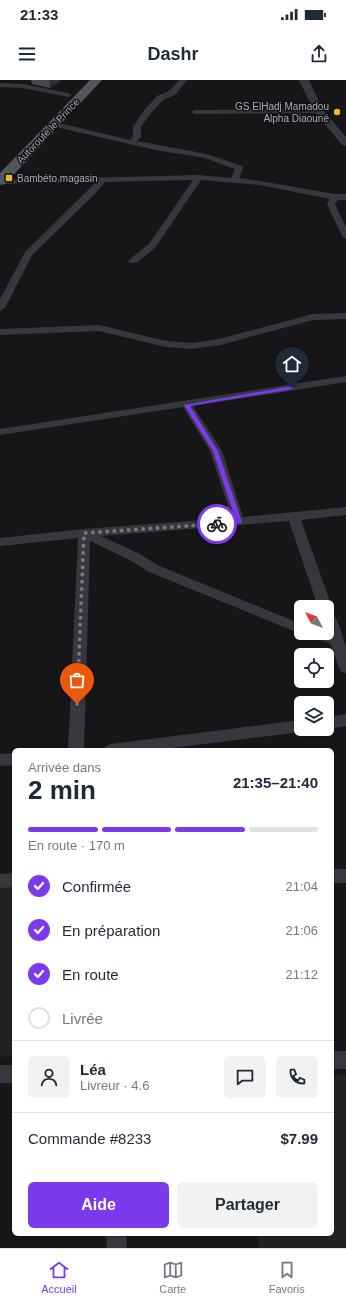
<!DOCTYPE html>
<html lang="fr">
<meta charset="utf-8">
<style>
body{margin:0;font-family:Helvetica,sans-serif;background:#f2f2f3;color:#1f2937;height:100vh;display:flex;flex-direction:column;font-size:15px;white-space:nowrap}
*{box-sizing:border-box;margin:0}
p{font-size:13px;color:#747a83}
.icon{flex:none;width:22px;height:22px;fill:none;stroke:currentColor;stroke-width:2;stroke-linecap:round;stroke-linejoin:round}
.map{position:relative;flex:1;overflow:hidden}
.side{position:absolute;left:12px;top:668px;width:322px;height:488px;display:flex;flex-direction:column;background:#fff;border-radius:6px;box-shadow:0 1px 3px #0004}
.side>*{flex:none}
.needle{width:26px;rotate:311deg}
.buttons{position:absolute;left:294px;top:520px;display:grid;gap:8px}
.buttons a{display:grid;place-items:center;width:40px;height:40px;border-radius:6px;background:#fff;box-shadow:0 1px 3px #0004;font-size:20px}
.pin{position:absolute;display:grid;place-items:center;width:34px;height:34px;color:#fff;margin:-41px -17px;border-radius:50% 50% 50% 0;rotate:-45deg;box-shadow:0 0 4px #0007}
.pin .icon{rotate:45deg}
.courier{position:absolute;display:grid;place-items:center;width:40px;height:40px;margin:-20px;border:3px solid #7c3aed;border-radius:50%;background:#fff;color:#222;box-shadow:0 1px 5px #0007}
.summary em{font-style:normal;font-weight:800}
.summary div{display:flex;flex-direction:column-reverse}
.summary{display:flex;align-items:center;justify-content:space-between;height:68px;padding:0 16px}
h1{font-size:26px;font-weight:800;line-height:30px}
.bar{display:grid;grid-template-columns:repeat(4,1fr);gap:6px 4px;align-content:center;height:48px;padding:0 16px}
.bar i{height:5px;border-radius:3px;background:#e0e1e3}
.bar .on{background:#7c3aed}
.bar p{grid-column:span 4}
.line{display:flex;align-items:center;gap:10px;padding:0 16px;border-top:1px solid #e0e1e3}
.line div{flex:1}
.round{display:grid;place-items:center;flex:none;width:42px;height:42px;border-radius:6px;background:#f2f2f3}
ol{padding:0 16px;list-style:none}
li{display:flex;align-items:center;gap:12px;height:44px}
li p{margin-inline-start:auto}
li .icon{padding:4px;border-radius:50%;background:#7c3aed;color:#fff;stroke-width:4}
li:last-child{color:#747a83}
li i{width:22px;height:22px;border:2px solid #e0e1e3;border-radius:50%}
.action{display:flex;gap:8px;margin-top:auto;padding:8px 16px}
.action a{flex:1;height:46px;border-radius:6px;background:#7c3aed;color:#fff;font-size:16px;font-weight:800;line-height:46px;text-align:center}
.action a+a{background:#f2f2f3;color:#1f2937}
.status{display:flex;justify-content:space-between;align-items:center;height:28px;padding:0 20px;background:#fff;direction:ltr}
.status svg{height:11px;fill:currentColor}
header{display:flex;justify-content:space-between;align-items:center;height:52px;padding:0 16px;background:#fff;font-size:18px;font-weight:800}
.tab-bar{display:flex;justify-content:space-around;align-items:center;height:56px;border-top:1px solid #e0e1e3;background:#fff;font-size:11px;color:#747a83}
.tab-bar a{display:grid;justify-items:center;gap:2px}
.tab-bar .on{color:#7c3aed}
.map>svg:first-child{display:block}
.built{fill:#222225}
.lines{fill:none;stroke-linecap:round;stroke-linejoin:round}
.minor{fill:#37383d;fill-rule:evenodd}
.tertiary{fill:#37383d;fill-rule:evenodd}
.primary{fill:#53555c;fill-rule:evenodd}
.wall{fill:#47494d}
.shaded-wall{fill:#2f3033}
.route{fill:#7c3aed}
.done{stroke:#757880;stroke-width:4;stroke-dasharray:0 7.2}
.poi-dot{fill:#f2b134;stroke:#111113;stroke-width:1.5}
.labels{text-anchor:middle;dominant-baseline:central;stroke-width:3;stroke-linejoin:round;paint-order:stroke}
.far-poi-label{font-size:10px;fill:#a8adb8;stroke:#111113;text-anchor:end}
.far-street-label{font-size:10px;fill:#a8adb8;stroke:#111113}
</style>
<div class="status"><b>21:33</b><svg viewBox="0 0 49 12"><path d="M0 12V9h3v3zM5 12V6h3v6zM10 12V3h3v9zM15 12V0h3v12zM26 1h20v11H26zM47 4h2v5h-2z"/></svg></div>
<header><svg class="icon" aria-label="menu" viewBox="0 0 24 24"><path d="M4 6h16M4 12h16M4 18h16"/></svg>Dashr<svg class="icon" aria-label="share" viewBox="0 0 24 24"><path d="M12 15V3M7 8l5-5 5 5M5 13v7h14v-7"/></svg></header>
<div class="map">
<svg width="346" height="1168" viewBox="0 0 346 1168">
<rect width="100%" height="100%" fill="#161618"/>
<g class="built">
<path d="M14,806V976L0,977V807Z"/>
<path d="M346,994V1168H259L257,1154H332V995Z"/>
</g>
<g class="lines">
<g class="minor">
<path d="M179,0H187L175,15L163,20L151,33L141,47V57L137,61L207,74L242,86L243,88L239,98L260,101L335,114H346V120H338L335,124L346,147V159L342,156L327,124L330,119L260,105L201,100L155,168L136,183H130L128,181L130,179L149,164L193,100L105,102L95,114L32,175L5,228L0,231V219L25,172L96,102L0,104V100L199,95L231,98L235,89L205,78L155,70L52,46L51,44L55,42L130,60L133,56V47L145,29L157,16L169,11Z"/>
<path d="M0,3L23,4L68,13L72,15L68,17L23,8L0,7Z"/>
<path d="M319,29H322V33L195,34L191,32L195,30Z"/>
<path d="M346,233V239L313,240L220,265L192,269L166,267L99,251L0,255V249L99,245L166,261L192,263L219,259L313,234Z"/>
<path d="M346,296V302L193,326L222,371L243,437L346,427V435L301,440L332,527L330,529C336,534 344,559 346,567C346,575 346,585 346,593L341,592L339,588L330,563L308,556L306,553H327V527H318L289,441L101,456L140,474L157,485L301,544V553H304L296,552L147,491L130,480L90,461L84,670H68L78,458L0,466V458L84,449L232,438L210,371L183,327L0,355V349Z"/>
<path d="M346,634V646L327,649V637Z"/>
<path d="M301,640V649H307L301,652L156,670H103L106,666L111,664Z"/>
<path d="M14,673V685L0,686V674Z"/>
<rect x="332" y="789" width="14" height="14"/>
<path d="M14,793V807L0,808V794Z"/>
<rect x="332" y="971" width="14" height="18"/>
<rect x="0" y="985" width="14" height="18"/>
<path d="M106,1154H126L127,1168H107Z"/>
</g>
<path class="tertiary" d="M299,0H309L323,30L346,57V66L342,65L314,31Z"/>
<path class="primary" d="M90,0H102L5,104L0,105V93Z"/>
</g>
<path class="wall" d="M31,0H61L50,8L32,4Z"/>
<path class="shaded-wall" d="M49,0H61L50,8Z"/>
<path class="route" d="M292,306L294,308L293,309L190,326L218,371L242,442L239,444L214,445V443L217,442L236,441L213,371L184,325Z"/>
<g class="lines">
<path class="done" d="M77,624L84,453L217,444"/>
</g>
<g class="poi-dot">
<circle cx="337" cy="32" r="4"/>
<rect x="5" y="94" width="8" height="8" rx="2"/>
</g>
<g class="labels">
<g class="far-poi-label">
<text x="329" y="26">GS ElHadj Mamadou<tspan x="329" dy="12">Alpha Diaouné</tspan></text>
<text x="17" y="98" text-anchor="start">Bambéto magasin</text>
</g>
<g class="far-street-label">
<text transform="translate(48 51) rotate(-46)">Autoroute le Prince</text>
</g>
</g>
</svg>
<div class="buttons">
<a><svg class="needle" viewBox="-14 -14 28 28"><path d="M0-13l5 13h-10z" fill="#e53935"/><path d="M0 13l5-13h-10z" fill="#747a83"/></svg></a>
<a><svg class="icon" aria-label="locate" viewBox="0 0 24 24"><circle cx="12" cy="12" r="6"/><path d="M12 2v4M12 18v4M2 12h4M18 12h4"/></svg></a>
<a><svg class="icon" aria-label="layers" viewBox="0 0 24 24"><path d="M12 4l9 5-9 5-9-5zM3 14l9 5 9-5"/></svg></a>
</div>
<div class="pin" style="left:77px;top:624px;background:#ea580c"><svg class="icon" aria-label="bag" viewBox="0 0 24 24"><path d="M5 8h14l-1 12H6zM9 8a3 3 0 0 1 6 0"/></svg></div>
<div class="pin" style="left:292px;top:308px;background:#1f2937"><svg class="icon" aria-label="home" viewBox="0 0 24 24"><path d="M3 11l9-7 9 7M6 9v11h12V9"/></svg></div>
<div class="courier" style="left:217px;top:444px"><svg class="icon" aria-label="bike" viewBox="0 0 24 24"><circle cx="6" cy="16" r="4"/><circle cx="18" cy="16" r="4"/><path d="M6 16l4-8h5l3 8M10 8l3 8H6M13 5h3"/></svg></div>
<section class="side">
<div class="summary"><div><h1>2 min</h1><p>Arrivée dans</p></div><em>21:35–21:40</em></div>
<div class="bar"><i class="on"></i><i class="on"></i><i class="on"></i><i></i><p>En route · 170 m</p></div>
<ol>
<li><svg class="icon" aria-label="check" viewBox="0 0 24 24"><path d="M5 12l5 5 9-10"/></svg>Confirmée<p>21:04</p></li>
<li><svg class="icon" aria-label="check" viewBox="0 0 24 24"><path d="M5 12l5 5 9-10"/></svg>En préparation<p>21:06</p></li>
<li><svg class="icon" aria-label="check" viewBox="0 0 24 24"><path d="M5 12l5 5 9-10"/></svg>En route<p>21:12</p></li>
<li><i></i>Livrée</li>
</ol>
<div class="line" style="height:72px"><a class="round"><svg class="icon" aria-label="person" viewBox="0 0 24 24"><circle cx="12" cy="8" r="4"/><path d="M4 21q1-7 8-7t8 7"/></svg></a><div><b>Léa</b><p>Livreur · 4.6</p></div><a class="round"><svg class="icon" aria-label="chat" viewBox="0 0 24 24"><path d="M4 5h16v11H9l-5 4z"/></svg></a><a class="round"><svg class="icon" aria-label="phone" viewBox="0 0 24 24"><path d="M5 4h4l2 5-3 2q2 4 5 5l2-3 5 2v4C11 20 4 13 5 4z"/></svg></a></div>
<div class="line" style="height:52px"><div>Commande #8233</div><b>$7.99</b></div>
<div class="action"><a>Aide</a><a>Partager</a></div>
</section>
</div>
<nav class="tab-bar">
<a class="on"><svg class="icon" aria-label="home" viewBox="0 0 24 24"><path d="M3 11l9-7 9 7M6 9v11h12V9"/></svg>Accueil</a>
<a><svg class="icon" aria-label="map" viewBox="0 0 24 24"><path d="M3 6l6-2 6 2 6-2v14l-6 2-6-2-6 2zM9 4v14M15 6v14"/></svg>Carte</a>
<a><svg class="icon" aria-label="saved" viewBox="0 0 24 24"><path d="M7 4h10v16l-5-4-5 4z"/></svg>Favoris</a>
</nav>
